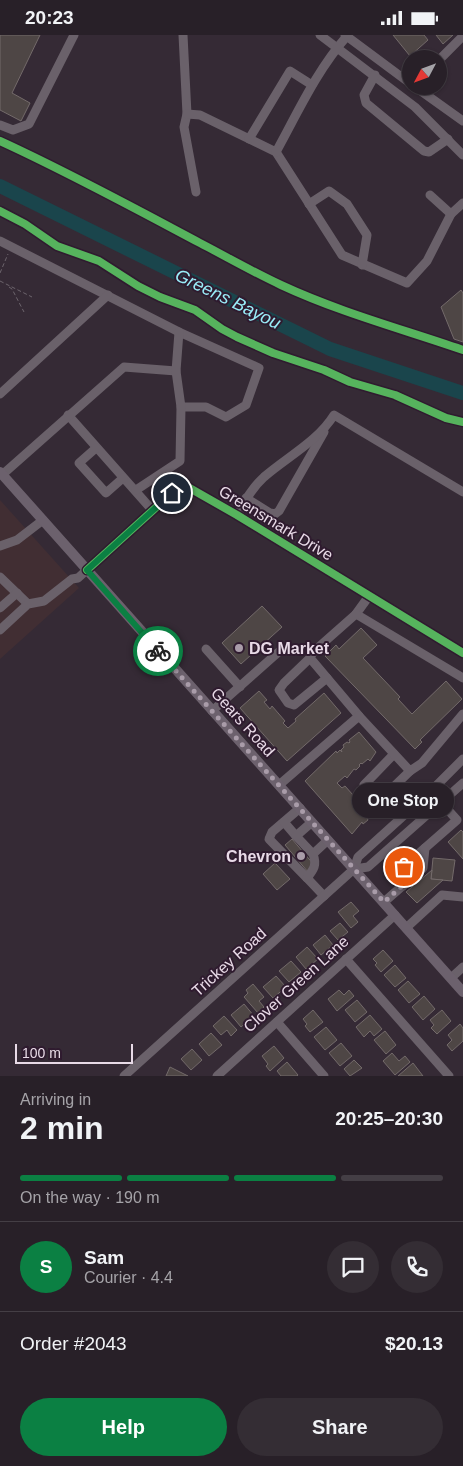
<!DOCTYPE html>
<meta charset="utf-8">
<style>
body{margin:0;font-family:Arial,sans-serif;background:#342d34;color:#f1f3f6;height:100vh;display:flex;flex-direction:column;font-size:19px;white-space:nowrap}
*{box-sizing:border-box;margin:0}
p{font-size:16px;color:#a5a3a8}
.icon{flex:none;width:28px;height:28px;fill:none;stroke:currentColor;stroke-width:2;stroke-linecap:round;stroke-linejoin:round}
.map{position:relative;height:1041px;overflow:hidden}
.details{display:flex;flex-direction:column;background:#282028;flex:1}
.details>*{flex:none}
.needle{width:32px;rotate:229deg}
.controls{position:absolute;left:402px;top:15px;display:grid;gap:10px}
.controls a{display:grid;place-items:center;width:45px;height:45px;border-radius:50%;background:#282028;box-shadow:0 1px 4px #0004,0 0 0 1px #443e45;font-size:25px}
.scale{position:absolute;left:15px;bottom:12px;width:118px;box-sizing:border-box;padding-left:5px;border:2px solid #e8dae7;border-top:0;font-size:14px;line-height:18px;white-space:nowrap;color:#e8dae7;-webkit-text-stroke:4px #2f1b2f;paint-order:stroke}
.pin{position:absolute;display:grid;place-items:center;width:42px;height:42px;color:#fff;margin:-21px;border:2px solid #fff;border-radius:50%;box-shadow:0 1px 5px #0007}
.courier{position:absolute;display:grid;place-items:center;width:50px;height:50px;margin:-25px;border:4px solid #0b8043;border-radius:50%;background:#fff;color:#222;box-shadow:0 1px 6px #0007}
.bubble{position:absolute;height:35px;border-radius:18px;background:#282028;box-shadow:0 1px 4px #0004,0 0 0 1px #443e45;font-size:16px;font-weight:700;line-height:35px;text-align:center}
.overview em{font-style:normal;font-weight:700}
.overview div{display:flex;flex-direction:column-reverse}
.overview{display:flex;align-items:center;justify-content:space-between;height:85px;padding:0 20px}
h1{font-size:32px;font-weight:700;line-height:38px}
.bar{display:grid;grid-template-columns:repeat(4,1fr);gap:8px 5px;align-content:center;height:60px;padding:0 20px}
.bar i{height:6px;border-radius:4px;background:#443e45}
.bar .on{background:#0b8043}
.bar p{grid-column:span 4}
.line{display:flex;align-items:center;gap:12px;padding:0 20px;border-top:1px solid #443e45}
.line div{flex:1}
.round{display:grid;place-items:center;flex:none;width:52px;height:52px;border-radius:26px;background:#342d34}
.primary-button{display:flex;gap:10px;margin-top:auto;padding:10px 20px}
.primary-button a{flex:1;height:58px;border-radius:30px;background:#0b8043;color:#fff;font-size:20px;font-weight:700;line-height:58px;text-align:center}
.primary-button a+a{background:#342d34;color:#f1f3f6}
.status{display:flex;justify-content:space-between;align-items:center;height:35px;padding:0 25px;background:#282028;direction:ltr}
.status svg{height:14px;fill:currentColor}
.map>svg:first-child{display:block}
.education{fill:#412e33}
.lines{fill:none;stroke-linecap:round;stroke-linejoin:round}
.river{stroke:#1a454c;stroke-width:14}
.building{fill:#4e4645;stroke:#736a6a}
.path{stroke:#6c646c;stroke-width:1;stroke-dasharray:4 2.5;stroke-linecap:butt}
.minor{stroke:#6a616a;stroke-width:9}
.major{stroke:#6c616d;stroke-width:10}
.cycleway-casing{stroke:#2f1b2f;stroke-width:11}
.cycleway{stroke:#56b35d;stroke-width:8}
.done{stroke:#a99ca9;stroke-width:5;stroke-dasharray:0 9}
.route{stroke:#0b8043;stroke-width:6}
.poi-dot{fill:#a99ca9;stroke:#2f1b2f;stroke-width:2}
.labels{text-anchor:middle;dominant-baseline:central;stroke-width:4;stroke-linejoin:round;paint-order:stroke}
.street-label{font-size:16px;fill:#e8dae7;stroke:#2f1b2f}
.poi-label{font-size:16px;font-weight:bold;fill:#e8dae7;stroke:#2f1b2f;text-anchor:start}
.water-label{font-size:18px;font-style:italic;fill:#99edf8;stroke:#2f1b2f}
</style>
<div class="status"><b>20:23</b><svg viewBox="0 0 49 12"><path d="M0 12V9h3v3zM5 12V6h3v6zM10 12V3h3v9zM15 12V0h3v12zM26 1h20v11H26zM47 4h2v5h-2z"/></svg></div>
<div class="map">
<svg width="463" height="1041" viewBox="0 0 463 1041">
<rect width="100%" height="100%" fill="#352a35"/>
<path class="education" d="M0,465L79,553L0,624Z"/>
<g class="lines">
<path class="river" d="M0,151L330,314L463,358"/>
</g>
<g class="building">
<path d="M0,0H40L12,58L30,68L21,86L0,75Z"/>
<path d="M393,0H424L428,5L410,21Z"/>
<path d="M436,0H453L443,9Z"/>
<path d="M461,255L463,258V307L454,304L441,272Z"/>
<path d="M262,571L282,592L241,629L222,608Z"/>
<path d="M361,593L377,610L363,623L400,662L398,664L412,679L446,646L462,664L420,705L422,707L415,714L325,621L336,610L339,614Z"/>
<path d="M259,656L267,665L264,667L270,674L272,671L285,686L283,688L288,693L296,686L295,684L324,658L341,678L287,726L240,673Z"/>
<path d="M359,697L376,717L370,726L368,724L362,729L361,728L359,730L360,731L356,735L354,734L347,743L345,741L337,748L342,753L345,751L361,769L357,772L360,776L363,773L370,780L367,783L368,785L363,789L362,787L352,799L305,746L336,716L337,718L340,715L342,717L341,715L344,712L343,710L347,707L349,708L350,707L349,705Z"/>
<path d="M461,795L463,797V824L448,807Z"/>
<path d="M292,804L315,831L308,837L285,810Z"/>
<path d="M433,823L455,825L452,846L431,844Z"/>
<path d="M275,828L290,844L277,855L263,839Z"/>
<path d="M432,835L431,844L443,845L417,868L406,857Z"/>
<path d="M351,867L359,876L353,881L358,887L351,893L338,877Z"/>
<path d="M340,888L348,897L338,905L330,896Z"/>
<path d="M325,900L333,910L321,920L313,910Z"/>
<path d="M307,912L318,924L306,934L296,922Z"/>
<path d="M383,915L393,926L381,937L375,930L377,928L373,924Z"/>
<path d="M291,926L301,937L289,947L279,936Z"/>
<path d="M395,930L406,943L395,952L384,940Z"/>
<path d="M276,941L286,952L273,963L263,952Z"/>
<path d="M408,946L420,959L409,968L398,955Z"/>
<path d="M253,949L264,962L259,966L264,972L258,978L244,962L248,958L246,955Z"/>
<path d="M339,955L344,960L349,955L354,961L337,976L328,964Z"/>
<path d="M424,961L435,974L423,985L412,972Z"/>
<path d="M357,965L367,977L355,987L345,975Z"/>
<path d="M244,969L254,981L241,992L231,980Z"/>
<path d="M313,975L323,987L310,997L305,991L307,989L303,984Z"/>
<path d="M442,975L451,986L437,999L431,993L434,990L430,985Z"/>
<path d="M370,980L382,994L374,1001L370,996L364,1002L356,992Z"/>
<path d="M224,981L237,995L231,1001L227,995L221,1000L213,991Z"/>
<path d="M460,989L463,993V1006L452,1016L447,1010L452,1005L448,1000Z"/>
<path d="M326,992L337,1005L325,1015L314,1002Z"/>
<path d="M385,996L396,1010L386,1019L374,1005Z"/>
<path d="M211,998L222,1010L209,1021L199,1009Z"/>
<path d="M341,1008L352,1021L340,1031L329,1018Z"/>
<path d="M274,1011L284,1023L270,1036L266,1031L268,1029L262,1021Z"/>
<path d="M192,1014L202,1025L191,1035L181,1024Z"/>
<path d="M392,1018L399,1026L405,1021L410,1027L395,1040L383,1026Z"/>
<path d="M354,1025L362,1033L350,1041L344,1034Z"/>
<path d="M287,1027L298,1040L297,1041H281L277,1036Z"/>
<path d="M413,1028L423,1041H398Z"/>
<path d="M170,1032L188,1041H166Z"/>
</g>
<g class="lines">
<g class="path">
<path d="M0,238L8,219"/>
<path d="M0,246L32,262"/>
<path d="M9,252L12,254L24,277"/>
</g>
<g class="minor">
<path d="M183,0L187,79L184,92L196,157"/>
<path d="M320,0L415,72L463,120"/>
<path d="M345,0L411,49"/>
<path d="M439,25L463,1"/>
<path d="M375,40L364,60L366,68L424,116L429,117L448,104"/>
<path d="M414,51L463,86"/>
<path d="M187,79L200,80L276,117L342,220L407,248L427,226L451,179L463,168"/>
<path d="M0,90L13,95L29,89L74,0"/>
<path d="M249,104L290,36L312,50"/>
<path d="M276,117C298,77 317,35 347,1"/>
<path d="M430,160L451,179"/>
<path d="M309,169L329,156L347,169L367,200L362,230"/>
<path d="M0,206L179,297L259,333L246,370L226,382L206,372H181"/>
<path d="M0,359L108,260"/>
<path d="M68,380L153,476"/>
<path d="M96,413L79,428L106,458L123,443"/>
<path d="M2,440L124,332L176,336"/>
<path d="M136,455L180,426L181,372L176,336L179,297"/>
<path d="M246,463L270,478L275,479L279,476L324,397"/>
<path d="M237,480C245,466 252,453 264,442C287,422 318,406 334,380L463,457"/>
<path d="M0,511L17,505L43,485"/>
<path d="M0,542L28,569"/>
<path d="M369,561L356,579L463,643"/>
<path d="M0,573L17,558"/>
<path d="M356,579L313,617L310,623L359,681"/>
<path d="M0,595L28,569L44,566L72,544L78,543L172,458L186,451L237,480L463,618"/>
<path d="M206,614L240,652"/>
<path d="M310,623L284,648L279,655L288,668L294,670L327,643"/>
<path d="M212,676L282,614"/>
<path d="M394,719L364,750L374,763L378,767L410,736"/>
<path d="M279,750L359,681L410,736L422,728L463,679"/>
<path d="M300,773L272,797L269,804L307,843"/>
<path d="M284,787L296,801"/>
<path d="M312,787L296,801L313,819L328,805"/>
<path d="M313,819C317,830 314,834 307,843L324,861"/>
<path d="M354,834L358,822L431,756L463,724"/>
<path d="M403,851L393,841L457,785L431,756"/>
<path d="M384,867L423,833L425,813"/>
<path d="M406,893L442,860L463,862"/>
<path d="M346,924L449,1041"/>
<path d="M451,943L463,932"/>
<path d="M277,987L324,1041"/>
<path d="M124,1041L354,834L368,832L463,748"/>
<path d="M217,1041L395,880"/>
</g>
<path class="major" d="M0,437L463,957"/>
<defs>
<g id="cycleway">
<path d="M0,106C68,137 134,173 200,208C227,222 253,237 281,250C339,277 402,294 463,315"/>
<path d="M0,176L25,189L57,211L99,226L138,251L160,262L195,275L222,294L237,302L273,318L324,335L350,347L395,360L446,383L463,387"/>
<path d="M87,535L172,458L186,451L237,480L463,618"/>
</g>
</defs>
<use href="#cycleway" class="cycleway-casing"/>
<use href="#cycleway" class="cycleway"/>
</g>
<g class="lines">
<path class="done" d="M158,616L384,867L403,850L393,841L404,832"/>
<path class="route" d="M158,616L87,535L172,458"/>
</g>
<g class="poi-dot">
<circle cx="239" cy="613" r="5"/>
<circle cx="301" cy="821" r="5"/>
</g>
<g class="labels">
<g class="street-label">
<text transform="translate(276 488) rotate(31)">Greensmark Drive</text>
<text transform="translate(243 687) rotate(48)">Gears Road</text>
<text transform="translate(229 927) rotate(-42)">Trickey Road</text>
<text transform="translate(296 949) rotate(-42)">Clover Green Lane</text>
</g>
<g class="poi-label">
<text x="249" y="613">DG Market</text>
<text x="291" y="821" text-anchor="end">Chevron</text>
</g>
<g class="water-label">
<text transform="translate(228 264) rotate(26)">Greens Bayou</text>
</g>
</g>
</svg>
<div class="controls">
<a><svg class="needle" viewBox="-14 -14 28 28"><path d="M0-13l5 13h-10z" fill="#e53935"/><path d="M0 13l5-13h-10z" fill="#a5a3a8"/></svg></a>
</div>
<div class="scale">100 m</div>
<div class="pin" style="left:404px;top:832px;background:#ea580c"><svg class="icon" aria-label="bag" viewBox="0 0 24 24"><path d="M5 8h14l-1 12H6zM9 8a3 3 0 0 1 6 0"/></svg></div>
<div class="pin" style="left:172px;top:458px;background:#1f2937"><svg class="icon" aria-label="home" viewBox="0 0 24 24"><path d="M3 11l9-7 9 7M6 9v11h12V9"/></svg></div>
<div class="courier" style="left:158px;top:616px"><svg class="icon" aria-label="bike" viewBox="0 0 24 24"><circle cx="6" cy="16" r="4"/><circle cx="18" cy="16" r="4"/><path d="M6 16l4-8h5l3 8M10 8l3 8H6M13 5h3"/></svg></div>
<div class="bubble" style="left:352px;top:748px;width:102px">One Stop</div>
</div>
<section class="details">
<div class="overview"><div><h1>2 min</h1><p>Arriving in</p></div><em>20:25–20:30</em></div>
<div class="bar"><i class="on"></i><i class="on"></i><i class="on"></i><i></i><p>On the way · 190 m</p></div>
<div class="line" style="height:90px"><b class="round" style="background:#0b8043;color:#fff">S</b><div><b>Sam</b><p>Courier · 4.4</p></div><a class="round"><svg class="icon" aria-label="chat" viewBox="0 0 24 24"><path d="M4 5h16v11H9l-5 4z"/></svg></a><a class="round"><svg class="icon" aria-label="phone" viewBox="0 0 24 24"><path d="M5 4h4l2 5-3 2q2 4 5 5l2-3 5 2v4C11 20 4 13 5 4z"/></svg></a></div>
<div class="line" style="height:65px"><div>Order #2043</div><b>$20.13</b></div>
<div class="primary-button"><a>Help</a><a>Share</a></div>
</section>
